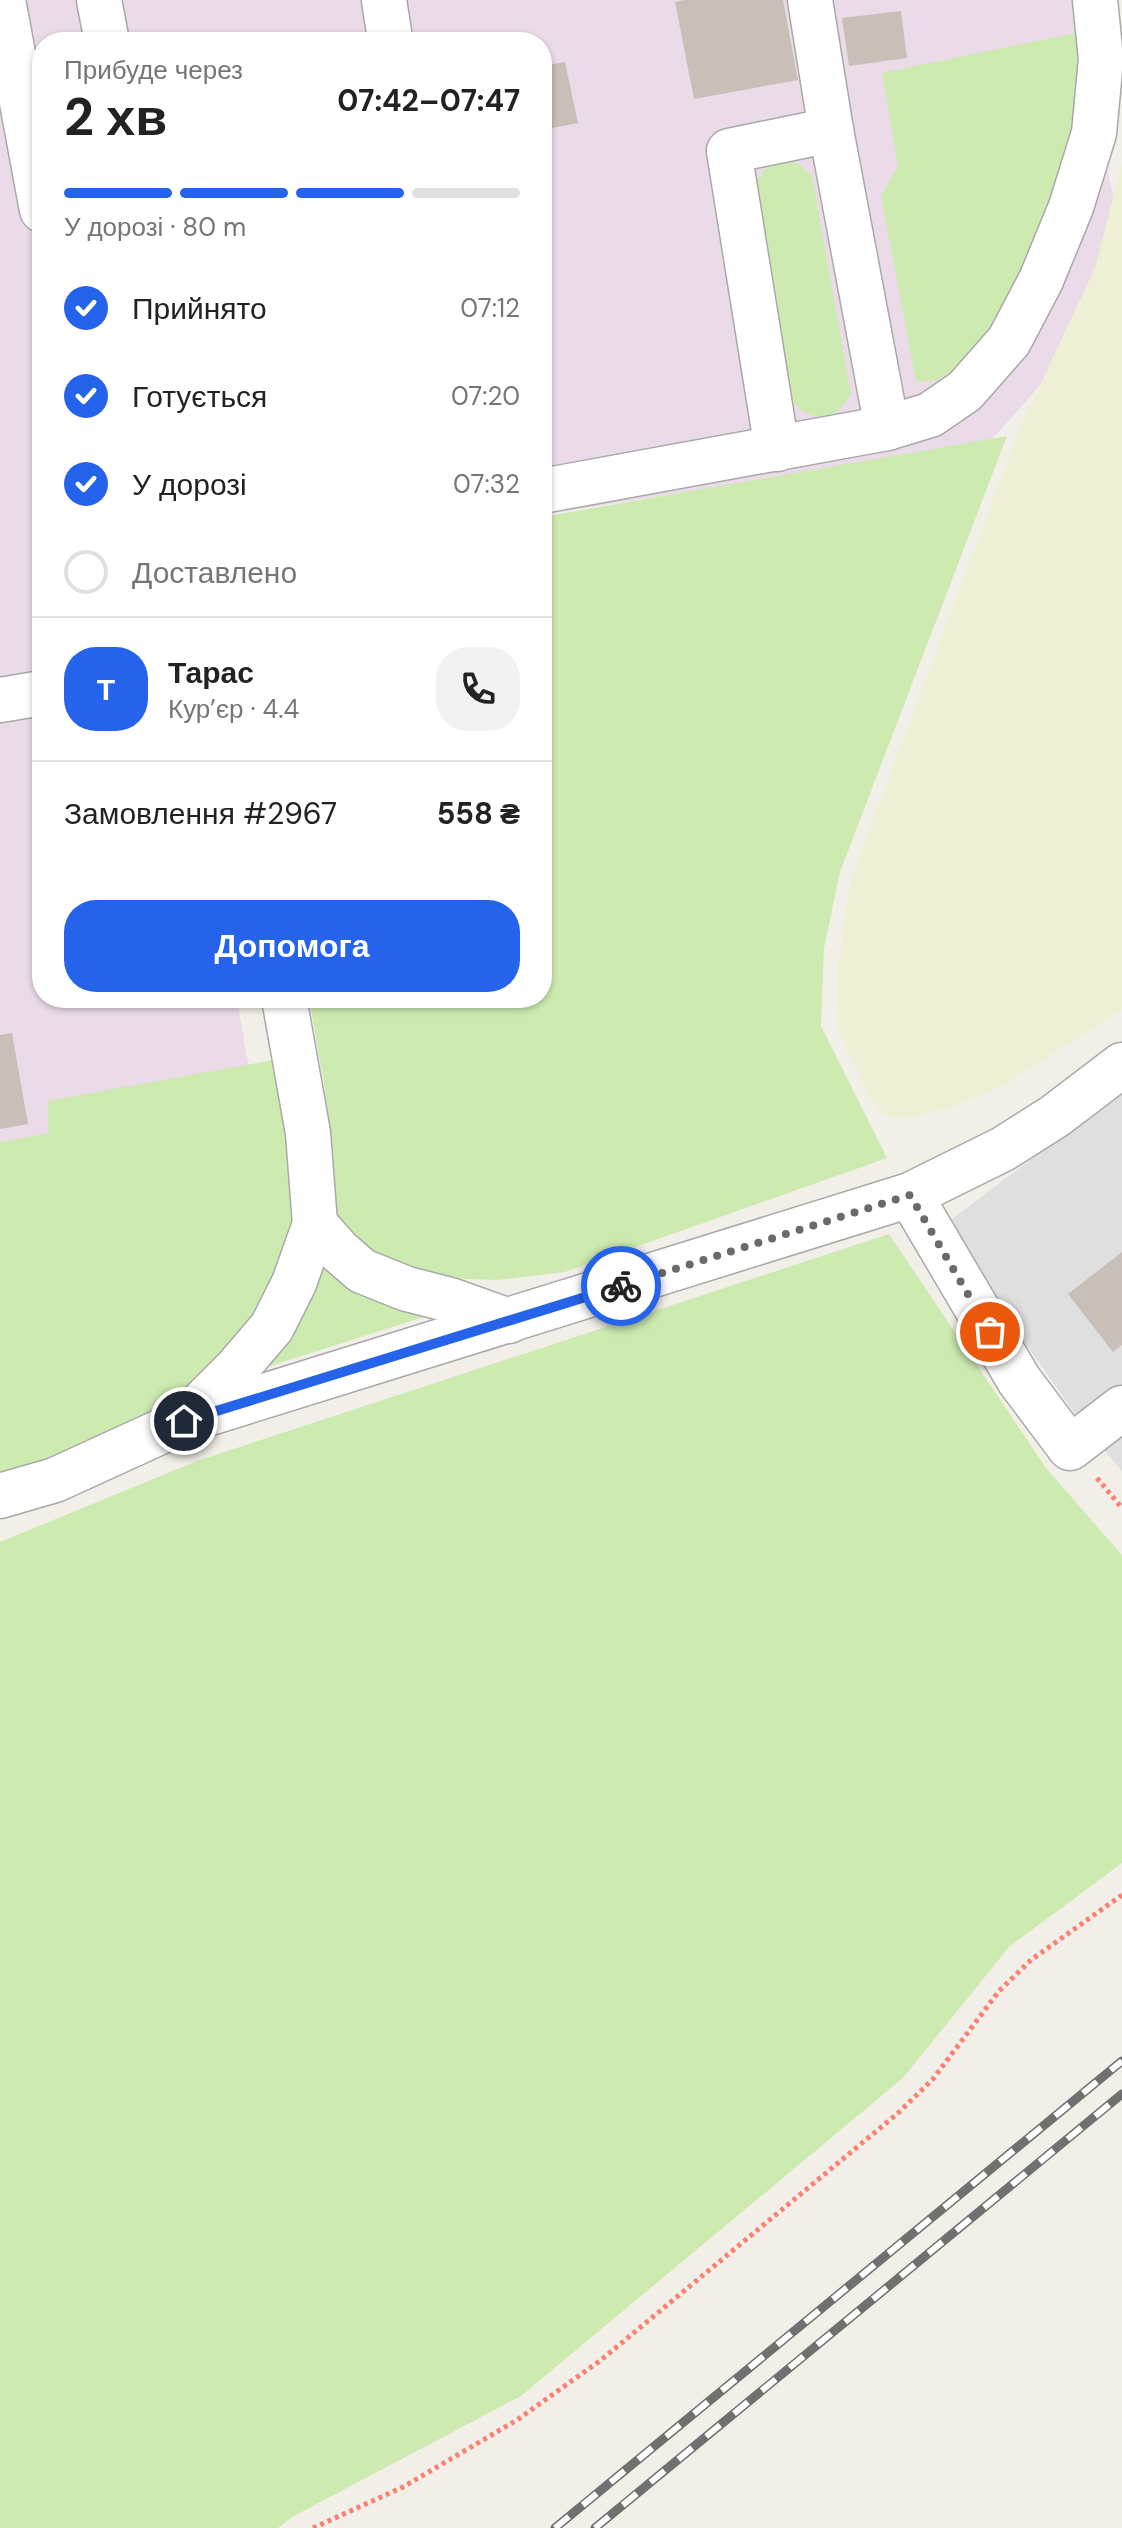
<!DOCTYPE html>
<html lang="uk">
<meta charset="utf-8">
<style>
body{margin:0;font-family:"DM Sans",sans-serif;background:#f2f2f2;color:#222;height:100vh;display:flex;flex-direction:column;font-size:30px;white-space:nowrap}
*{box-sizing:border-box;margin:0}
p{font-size:26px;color:#767676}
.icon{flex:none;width:44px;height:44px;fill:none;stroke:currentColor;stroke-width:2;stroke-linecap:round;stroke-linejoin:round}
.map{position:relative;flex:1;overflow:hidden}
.panel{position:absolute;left:32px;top:32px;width:520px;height:976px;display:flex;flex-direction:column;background:#fff;border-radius:32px;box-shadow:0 2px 6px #0004}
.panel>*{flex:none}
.pin{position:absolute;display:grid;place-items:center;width:68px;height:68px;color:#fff;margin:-34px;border:4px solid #fff;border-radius:50%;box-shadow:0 2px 8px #0007}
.courier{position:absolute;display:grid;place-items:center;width:80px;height:80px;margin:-40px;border:6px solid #2563eb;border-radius:50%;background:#fff;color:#222;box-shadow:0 2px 10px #0007}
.headline em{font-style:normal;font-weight:700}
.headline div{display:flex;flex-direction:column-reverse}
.headline{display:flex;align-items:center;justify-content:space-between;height:136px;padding:0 32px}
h1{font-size:52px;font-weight:700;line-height:60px}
.bar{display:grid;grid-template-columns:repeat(4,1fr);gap:12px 8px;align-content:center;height:96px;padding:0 32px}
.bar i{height:10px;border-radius:6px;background:#e0e0e0}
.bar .selected{background:#2563eb}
.bar p{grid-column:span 4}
.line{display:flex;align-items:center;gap:20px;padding:0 32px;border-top:2px solid #e0e0e0}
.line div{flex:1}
.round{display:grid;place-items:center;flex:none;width:84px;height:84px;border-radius:32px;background:#f2f2f2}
ol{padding:0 32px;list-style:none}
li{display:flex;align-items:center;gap:24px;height:88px}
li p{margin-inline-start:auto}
li .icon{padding:8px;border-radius:50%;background:#2563eb;color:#fff;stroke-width:4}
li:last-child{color:#767676}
li i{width:44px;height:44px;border:4px solid #e0e0e0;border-radius:50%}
.primary-button{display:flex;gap:16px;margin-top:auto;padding:16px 32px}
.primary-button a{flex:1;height:92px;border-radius:32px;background:#2563eb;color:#fff;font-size:32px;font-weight:700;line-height:92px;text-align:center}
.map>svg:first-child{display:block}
.residential{fill:#e0dfdf}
.industrial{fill:#ebdbe8}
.farmland{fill:#eef0d5}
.grass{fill:#cdebb0}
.building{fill:#c7bfb8}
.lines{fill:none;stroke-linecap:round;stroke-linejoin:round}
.minor-casing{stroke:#a9a9a9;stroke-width:47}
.path{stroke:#fa8072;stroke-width:5;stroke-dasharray:4 4;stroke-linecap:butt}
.minor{stroke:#fff;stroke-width:44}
.rail-casing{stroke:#707070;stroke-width:9}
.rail{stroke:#fff;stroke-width:6;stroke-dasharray:18;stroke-linecap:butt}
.done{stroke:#6b6a68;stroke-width:8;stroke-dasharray:0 14.4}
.route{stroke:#2563eb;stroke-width:10}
</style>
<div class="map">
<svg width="1122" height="2528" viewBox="0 0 1122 2528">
<rect width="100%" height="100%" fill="#f2efe9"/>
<path class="residential" d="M1122,1090V1471L1082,1424L943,1226Z"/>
<path class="industrial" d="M0,0H1073L1122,240V293L988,444L542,515V42H42V998H237L255,1106L0,1149Z"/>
<path class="farmland" d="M1122,163V1010L1006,1084L953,1107L913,1118L884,1116L867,1093L837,1027L838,961L851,879L1018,432L1095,268Z"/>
<g class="grass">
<path d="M1080,32L1081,93L1068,146L1045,221L992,331L961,364L938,380L916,382L881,196L898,166L882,73Z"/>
<path d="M781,161L798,163L812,176L851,394C834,421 818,425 794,404L754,186L764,170Z"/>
<path d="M1007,436L840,872L824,948L821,1026L887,1158L565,1272L498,1280L466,1279L429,1274L364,1248L343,1226L332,1200L325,1090L309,998H542V517Z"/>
<path d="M279,1059C285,1110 301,1178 292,1228C289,1247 279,1267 270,1284C254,1316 231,1347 205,1372C159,1416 62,1458 0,1473V1142L49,1133L47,1101Z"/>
<path d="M889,1234L1046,1468L1122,1555V1863L1009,1947L903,2078L521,2396L292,2517L278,2528H0V1542L197,1461Z"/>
<path d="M324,1258L433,1314L252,1372Z"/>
</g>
<g class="building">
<path d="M685,0H783L798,80L694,99L675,2Z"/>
<path d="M901,11L907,58L849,66L842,18Z"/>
<path d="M565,62L578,123L542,130V66Z"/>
<path d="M12,1033L28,1124L0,1129V1035Z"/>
<path d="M1122,1252V1345L1113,1352L1068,1294Z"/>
</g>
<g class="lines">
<defs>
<g id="minor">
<path d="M3,0L42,210"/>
<path d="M99,0L107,42"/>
<path d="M384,0L389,32"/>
<path d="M810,0L831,130L887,428"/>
<path d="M777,449L729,151L831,130"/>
<path d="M542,491L887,428L930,415L965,391L1009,341L1041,280L1071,207L1094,133L1101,59L1095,0"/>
<path d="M0,700L42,693"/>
<path d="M910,1195L1019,1380L1070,1448L1122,1408"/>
<path d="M315,1224L339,1251L362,1271L407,1289L450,1300L509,1321"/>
<path d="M184,1421L910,1195L1003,1149L1055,1116L1122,1065"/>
<path d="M0,1496L55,1480L184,1421L237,1368L272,1327L294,1283L315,1224L308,1133L284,998"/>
</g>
</defs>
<use href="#minor" class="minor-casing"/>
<g class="path">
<path d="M1097,1478L1122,1508"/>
<path d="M313,2528L403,2487L517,2420L601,2360L897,2114L933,2079L999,1991L1031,1960L1122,1895"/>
</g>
<use href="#minor" class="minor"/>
<defs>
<g id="rail">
<path d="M555,2528L1122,2061"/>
<path d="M595,2528L1122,2094"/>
</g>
</defs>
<use href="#rail" class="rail-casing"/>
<use href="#rail" class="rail"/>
</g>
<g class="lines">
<path class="done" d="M621,1286L910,1195L990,1332"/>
<path class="route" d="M184,1421L621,1286"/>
</g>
</svg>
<div class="pin" style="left:990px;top:1332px;background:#ea580c"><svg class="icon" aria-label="bag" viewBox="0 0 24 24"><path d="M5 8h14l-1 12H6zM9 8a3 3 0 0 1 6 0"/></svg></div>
<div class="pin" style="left:184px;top:1421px;background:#1f2937"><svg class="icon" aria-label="home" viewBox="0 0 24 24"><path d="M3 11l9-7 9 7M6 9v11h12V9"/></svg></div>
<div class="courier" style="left:621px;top:1286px"><svg class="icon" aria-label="bike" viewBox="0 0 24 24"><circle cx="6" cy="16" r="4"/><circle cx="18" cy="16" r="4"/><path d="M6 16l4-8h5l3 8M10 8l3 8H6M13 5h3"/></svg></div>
<section class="panel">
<div class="headline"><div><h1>2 хв</h1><p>Прибуде через</p></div><em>07:42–07:47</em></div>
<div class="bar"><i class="selected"></i><i class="selected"></i><i class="selected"></i><i></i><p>У дорозі · 80 m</p></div>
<ol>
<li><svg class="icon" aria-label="check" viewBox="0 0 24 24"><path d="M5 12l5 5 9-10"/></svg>Прийнято<p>07:12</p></li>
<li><svg class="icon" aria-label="check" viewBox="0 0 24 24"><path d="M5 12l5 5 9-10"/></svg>Готується<p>07:20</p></li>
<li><svg class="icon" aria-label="check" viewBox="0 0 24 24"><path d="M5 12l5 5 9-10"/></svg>У дорозі<p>07:32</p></li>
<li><i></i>Доставлено</li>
</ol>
<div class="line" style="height:144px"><b class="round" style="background:#2563eb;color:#fff">Т</b><div><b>Тарас</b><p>Кур’єр · 4.4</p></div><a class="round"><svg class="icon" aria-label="phone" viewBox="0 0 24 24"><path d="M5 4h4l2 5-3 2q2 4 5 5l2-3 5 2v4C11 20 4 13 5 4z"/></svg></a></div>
<div class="line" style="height:104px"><div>Замовлення #2967</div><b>558 ₴</b></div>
<div class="primary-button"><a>Допомога</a></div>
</section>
</div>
